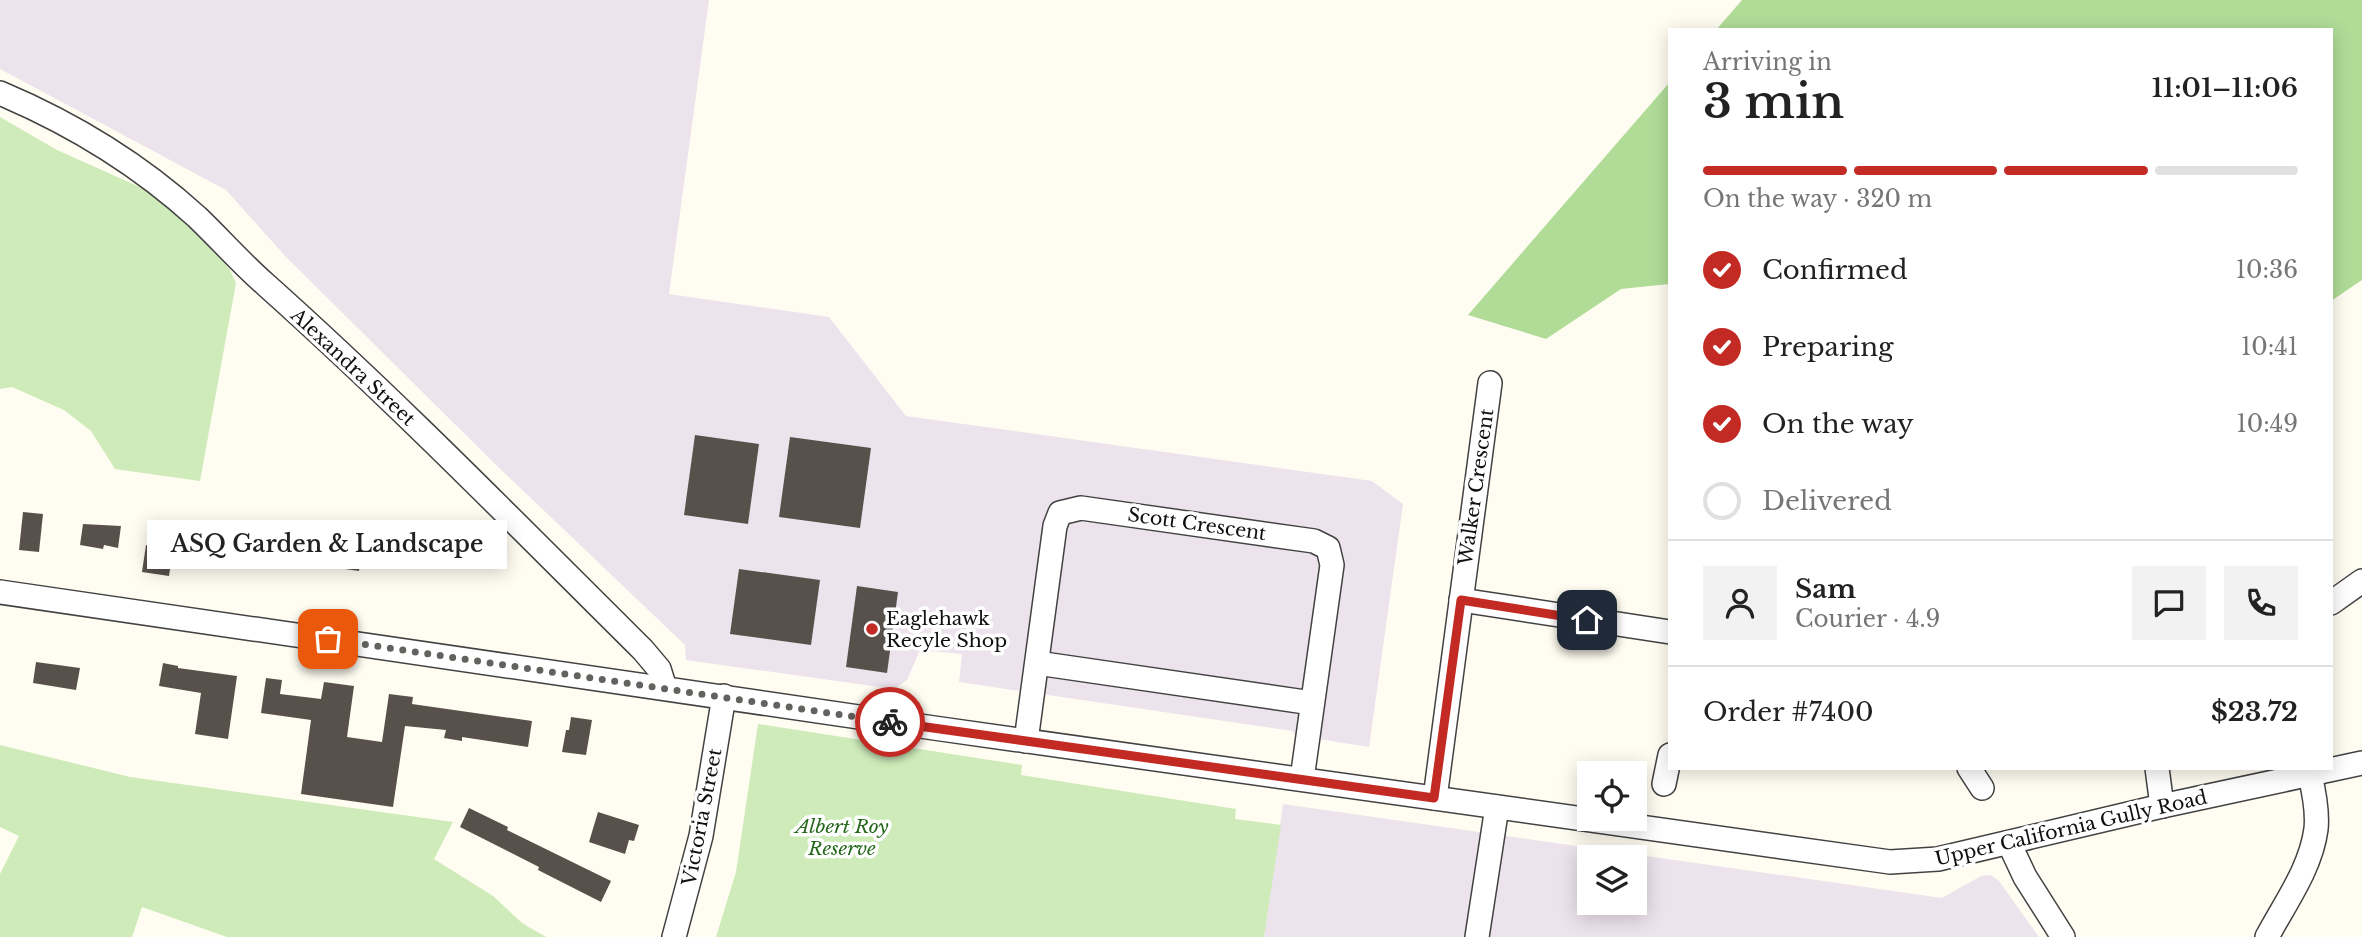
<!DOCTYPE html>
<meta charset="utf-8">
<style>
body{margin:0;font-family:"Libre Baskerville",serif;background:#f2f2f2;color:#222;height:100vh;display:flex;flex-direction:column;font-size:26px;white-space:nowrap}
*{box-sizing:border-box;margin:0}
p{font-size:23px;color:#767676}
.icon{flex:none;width:38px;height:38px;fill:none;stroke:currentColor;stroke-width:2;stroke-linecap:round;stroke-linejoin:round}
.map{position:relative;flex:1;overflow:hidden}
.side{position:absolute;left:1668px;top:28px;width:665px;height:742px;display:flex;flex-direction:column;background:#fff;border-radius:0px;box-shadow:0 4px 18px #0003}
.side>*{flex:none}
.tools{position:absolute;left:1577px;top:761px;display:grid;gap:14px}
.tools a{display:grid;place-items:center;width:70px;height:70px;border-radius:0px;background:#fff;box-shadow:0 4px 18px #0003;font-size:35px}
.pin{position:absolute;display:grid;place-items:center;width:60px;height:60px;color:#fff;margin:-30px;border-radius:14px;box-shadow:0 4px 10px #0006}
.courier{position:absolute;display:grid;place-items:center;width:70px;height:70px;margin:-35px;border:5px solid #c32a23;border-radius:50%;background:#fff;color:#222;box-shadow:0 2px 9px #0007}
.bubble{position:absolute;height:49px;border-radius:0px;background:#fff;box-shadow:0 4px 18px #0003;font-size:23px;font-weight:600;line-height:49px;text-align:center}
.overview em{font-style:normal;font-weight:600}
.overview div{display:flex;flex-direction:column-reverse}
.overview{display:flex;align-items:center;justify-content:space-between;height:119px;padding:0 35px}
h1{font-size:46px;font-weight:600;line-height:52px}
.bar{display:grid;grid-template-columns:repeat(4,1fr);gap:10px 7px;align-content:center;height:84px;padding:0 35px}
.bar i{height:9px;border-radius:5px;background:#e0e0e0}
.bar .current{background:#c32a23}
.bar p{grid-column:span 4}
.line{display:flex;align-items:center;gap:18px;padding:0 35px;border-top:2px solid #e0e0e0}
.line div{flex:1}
.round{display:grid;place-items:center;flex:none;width:74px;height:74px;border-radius:0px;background:#f2f2f2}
ol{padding:0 35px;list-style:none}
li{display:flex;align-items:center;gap:21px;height:77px}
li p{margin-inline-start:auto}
li .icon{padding:7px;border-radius:50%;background:#c32a23;color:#fff;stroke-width:4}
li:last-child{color:#767676}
li i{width:38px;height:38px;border:4px solid #e0e0e0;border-radius:50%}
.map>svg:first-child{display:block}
.industrial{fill:#ede3ed;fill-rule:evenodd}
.green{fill:#ceebb9}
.forest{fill:#b0dc98}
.building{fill:#58514b}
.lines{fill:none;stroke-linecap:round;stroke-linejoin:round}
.minor-casing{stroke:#424242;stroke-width:26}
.minor{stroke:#fff;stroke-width:23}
.done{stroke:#63625e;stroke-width:7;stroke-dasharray:0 12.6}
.route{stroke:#c32a23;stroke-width:9}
.poi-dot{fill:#c32a23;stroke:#fff;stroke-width:2.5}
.labels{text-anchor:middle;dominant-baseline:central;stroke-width:7;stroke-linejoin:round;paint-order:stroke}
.street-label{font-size:19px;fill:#0f0f0f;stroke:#fff}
.poi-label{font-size:19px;fill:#0f0f0f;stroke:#fff;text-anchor:start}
.park-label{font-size:19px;font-style:italic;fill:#26691d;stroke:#fff}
</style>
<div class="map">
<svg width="2362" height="937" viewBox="0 0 2362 937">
<rect width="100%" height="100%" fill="#fffdf1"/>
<g class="industrial">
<path d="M0,0H709L669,294L829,317L906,416L1372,481L1403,504L1369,747L1294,735L1293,731L959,682L962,654L920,650L907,680L894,689L686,660L685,645L493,462L287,258L226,190L0,69Z"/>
<path d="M1283,804L1942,898L1981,876L1991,875L1999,881L2039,937H1264ZM1589,858H1634V903H1589Z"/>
</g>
<g class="green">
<path d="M0,117L57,150L151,192L200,233L230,270L236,283L200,481L115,469L91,431L64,410L12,387L0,389Z"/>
<path d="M758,724L1022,765L1021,775L1236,809L1235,819L1281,825L1264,937H716L736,872Z"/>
<path d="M0,745L130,777L453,822L434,859L493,896L522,923L546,937H227L142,907L132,937H0V874L19,836L0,827Z"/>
</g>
<g class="forest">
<path d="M1742,0H2362V280L2331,301V30H1716Z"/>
<path d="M1669,83V284L1621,289L1546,339L1468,315Z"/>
</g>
<g class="building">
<path d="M695,435L759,444L748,524L684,515Z"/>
<path d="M790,437L871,448L860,528L779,517Z"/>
<path d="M23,512L43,514L39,552L19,550Z"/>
<path d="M215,522L241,526L235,565L209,562Z"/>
<path d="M83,524L121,526L118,548L104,545L103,549L80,545Z"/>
<path d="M324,524L349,527V524L363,526L362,530H365L359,571L331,567L335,542L322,541Z"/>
<path d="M146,545L173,549L169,576L142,572Z"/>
<path d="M739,569L820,580L811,645L730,634Z"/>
<path d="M857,586L898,592L887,673L846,667Z"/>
<path d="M36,662L80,668L76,690L33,683Z"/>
<path d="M163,663L178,666V668L237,676L228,739L195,734L201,693L159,686Z"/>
<path d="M266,678L282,680L280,694L321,699L324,682L354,686L347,737L382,742L389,694L413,697L412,704L532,721L528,747L462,737V741L444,738L446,730L405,726L393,807L301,794L311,720L261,713Z"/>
<path d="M571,717L592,720L586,755L562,752L566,730H569Z"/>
<path d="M469,808L508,827L507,830L611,881L601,902L538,870L539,867L460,827Z"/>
<path d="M598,812L639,825L634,841L629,840L625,854L589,842Z"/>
</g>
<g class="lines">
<defs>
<g id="minor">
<path d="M0,93C71,123 140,165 197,217C220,239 241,263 265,284C396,401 519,527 643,650L659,669L665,688"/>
<path d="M0,592L934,728L1890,862L1938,859L2162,806L2362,763"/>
<path d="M1461,600L1670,632"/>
<path d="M2331,603L2362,581"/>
<path d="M1037,663L1312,703"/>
<path d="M1026,741L1055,526L1060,513L1081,508L1314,541L1328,548L1332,565L1302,779"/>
<path d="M1969,768L1982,788"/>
<path d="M2157,768L2162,806"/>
<path d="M1664,784L1670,755"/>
<path d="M1435,798L1490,383"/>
<path d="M2009,843L2025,877L2063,937"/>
<path d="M674,937L701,836L724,696"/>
<path d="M1477,937L1497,807"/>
<path d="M2267,937C2285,903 2311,868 2316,829C2318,811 2314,792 2310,775"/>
</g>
</defs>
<use href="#minor" class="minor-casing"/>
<use href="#minor" class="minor"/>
</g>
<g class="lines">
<path class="done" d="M328,639L890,722"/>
<path class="route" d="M890,722L1434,798L1461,600L1587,620"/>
</g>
<circle class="poi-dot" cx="872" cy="629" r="7"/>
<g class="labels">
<g class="street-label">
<text transform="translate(353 367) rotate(43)">Alexandra Street</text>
<text transform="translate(1476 487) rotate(-82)">Walker Crescent</text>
<text transform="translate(1197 524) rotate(8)">Scott Crescent</text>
<text transform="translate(702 817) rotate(-79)">Victoria Street</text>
<text transform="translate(2071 828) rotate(-13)">Upper California Gully Road</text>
</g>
<g class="poi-label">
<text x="886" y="618">Eaglehawk<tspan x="886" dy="22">Recyle Shop</tspan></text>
</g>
<g class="park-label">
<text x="842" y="826">Albert Roy<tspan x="842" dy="22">Reserve</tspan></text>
</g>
</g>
</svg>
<div class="tools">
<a><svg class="icon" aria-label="locate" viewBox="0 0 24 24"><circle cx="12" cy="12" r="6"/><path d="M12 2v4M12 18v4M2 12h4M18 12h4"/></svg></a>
<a><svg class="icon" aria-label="layers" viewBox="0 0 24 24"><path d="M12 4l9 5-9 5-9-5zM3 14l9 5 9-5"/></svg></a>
</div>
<div class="pin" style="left:328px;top:639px;background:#ea580c"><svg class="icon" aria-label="bag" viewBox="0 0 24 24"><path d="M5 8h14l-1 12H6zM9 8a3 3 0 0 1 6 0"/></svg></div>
<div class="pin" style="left:1587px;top:620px;background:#1f2937"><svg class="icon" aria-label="home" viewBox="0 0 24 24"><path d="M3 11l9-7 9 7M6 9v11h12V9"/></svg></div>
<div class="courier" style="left:890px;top:722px"><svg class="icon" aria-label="bike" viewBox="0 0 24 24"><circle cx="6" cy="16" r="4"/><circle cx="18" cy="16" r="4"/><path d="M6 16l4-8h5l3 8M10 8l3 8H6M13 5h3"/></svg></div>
<div class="bubble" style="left:147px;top:520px;width:360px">ASQ Garden &amp; Landscape</div>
<section class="side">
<div class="overview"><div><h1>3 min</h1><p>Arriving in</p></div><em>11:01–11:06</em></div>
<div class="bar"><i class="current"></i><i class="current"></i><i class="current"></i><i></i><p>On the way · 320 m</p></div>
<ol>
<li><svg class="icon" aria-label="check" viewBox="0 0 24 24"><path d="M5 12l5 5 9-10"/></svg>Confirmed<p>10:36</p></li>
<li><svg class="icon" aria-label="check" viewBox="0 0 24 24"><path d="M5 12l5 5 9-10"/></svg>Preparing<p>10:41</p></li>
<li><svg class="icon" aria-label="check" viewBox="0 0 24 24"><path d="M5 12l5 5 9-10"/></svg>On the way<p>10:49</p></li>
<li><i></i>Delivered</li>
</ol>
<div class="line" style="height:126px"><a class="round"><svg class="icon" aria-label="person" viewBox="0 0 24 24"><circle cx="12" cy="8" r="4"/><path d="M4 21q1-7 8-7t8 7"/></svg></a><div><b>Sam</b><p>Courier · 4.9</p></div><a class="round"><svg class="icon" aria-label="chat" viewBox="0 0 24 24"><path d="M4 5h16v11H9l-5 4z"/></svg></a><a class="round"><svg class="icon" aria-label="phone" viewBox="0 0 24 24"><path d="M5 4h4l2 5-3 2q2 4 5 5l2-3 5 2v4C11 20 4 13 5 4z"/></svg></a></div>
<div class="line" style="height:91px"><div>Order #7400</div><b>$23.72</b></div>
</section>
</div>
